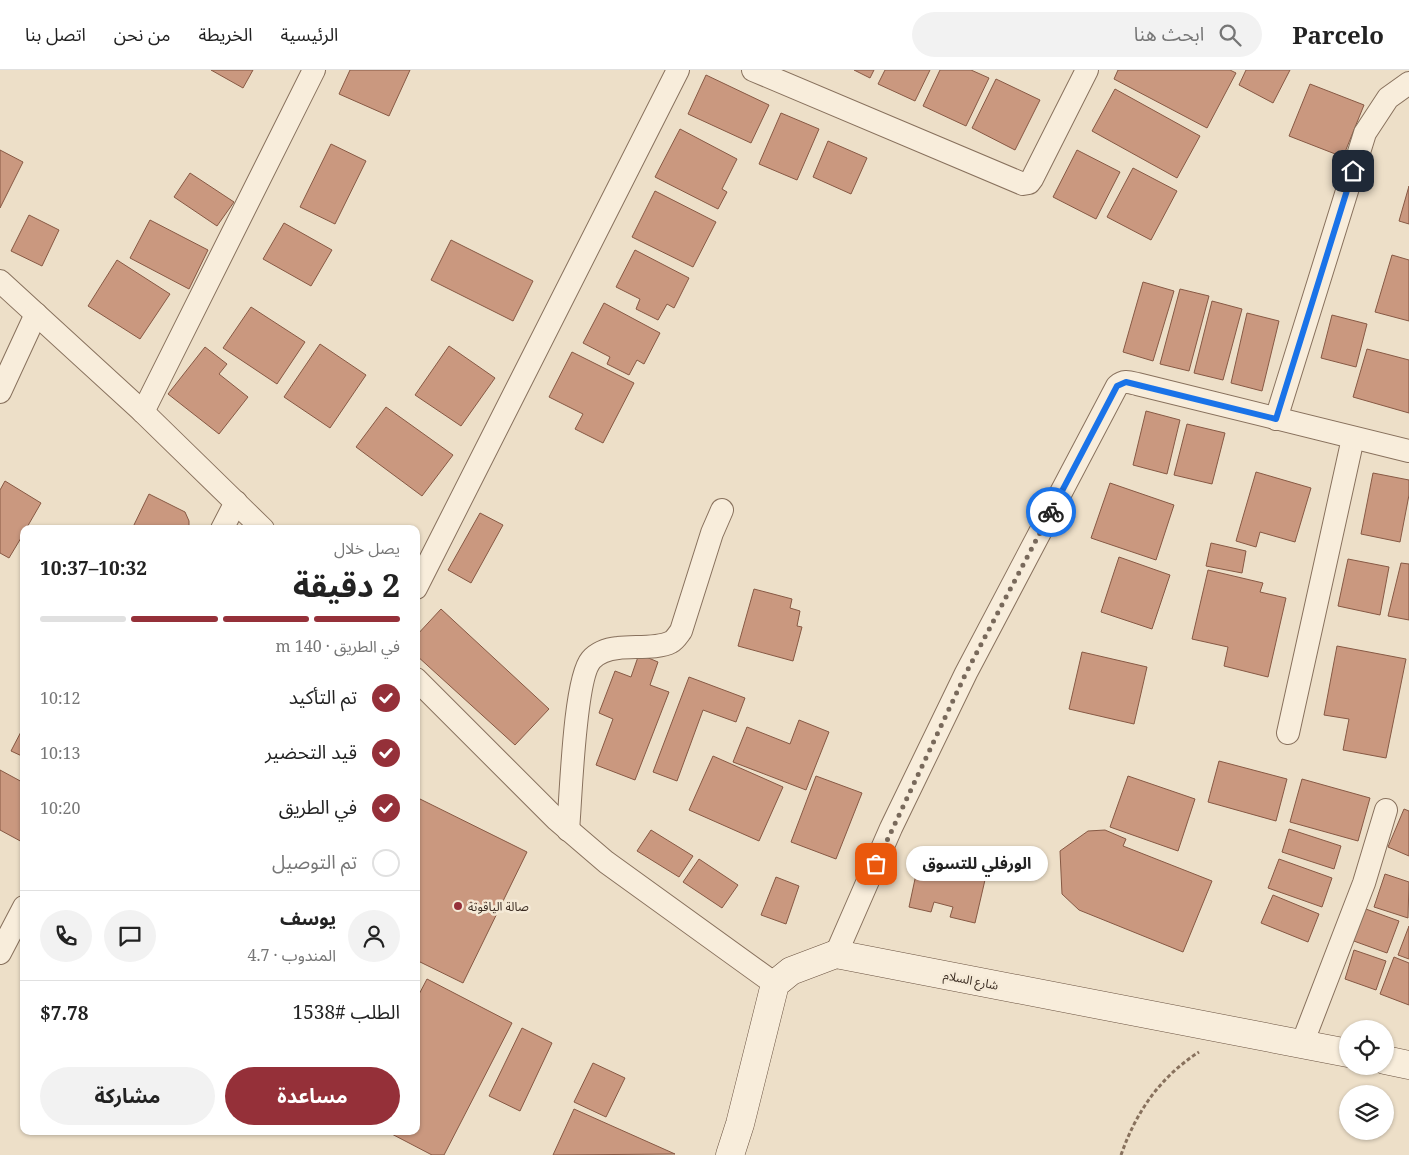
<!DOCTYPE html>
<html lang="ar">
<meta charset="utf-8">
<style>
body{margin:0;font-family:"Noto Serif","Noto Sans Arabic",serif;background:#f2f2f2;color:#222;direction:rtl;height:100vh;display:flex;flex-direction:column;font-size:19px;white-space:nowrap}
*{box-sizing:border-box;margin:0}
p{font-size:16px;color:#767676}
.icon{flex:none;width:28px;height:28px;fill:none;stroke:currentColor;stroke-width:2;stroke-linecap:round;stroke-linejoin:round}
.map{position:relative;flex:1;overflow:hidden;direction:ltr}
.details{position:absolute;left:20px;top:455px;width:400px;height:610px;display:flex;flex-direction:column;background:#fff;border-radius:10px;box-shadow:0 1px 4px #0004;direction:rtl}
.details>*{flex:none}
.controls{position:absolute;left:1339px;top:950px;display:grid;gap:10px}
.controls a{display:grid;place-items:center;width:55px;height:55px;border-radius:50%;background:#fff;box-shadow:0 1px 4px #0004;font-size:25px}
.pin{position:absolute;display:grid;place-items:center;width:42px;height:42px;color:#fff;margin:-21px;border-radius:10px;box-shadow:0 2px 8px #0006}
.courier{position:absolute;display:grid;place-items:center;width:50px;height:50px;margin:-25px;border:4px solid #1a73e8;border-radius:50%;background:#fff;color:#222;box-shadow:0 1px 6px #0007}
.bubble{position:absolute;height:35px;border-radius:18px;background:#fff;box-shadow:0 1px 4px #0004;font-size:16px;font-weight:700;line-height:35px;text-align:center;direction:rtl}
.summary em{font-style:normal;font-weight:700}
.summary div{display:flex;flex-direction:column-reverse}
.summary{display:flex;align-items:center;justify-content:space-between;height:85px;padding:0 20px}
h1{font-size:32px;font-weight:700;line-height:38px}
.bar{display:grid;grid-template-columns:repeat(4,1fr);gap:8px 5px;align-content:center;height:60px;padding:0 20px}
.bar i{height:6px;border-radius:4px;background:#e0e0e0}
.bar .on{background:#953039}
.bar p{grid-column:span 4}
.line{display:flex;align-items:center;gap:12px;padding:0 20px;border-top:1px solid #e0e0e0}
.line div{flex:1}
.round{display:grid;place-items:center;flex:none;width:52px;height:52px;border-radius:26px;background:#f2f2f2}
ol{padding:0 20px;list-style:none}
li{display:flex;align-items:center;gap:15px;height:55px}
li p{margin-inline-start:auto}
li .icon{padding:5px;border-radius:50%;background:#953039;color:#fff;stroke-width:4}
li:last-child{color:#767676}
li i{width:28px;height:28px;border:2px solid #e0e0e0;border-radius:50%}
.action{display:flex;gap:10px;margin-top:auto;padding:10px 20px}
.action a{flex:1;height:58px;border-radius:30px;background:#953039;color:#fff;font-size:20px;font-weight:700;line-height:58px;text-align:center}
.action a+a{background:#f2f2f2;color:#222}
header{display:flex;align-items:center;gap:30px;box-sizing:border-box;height:70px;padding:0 25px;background:#fff;border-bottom:1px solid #e0e0e0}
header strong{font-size:24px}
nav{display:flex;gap:28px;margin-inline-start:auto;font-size:18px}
.search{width:350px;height:45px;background:#f2f2f2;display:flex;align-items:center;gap:12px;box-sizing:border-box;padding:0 18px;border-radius:28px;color:#767676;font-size:19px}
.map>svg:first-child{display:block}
.building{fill:#ca987f;stroke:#875944}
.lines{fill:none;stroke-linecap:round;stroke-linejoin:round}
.street-casing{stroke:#88715d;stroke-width:24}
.secondary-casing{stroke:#6a5240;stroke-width:29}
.path{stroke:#88715d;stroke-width:3;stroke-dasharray:4 2.5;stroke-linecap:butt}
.street{stroke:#f8eddb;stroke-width:22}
.secondary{stroke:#f8eddb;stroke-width:28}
.done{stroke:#78695b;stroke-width:5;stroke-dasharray:0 9}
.route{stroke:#1a73e8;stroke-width:6}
.poi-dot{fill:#953039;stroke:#f5ead7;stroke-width:2}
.labels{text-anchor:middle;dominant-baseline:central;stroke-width:5;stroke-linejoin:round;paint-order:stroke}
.poi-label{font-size:12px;fill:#392a20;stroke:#f5ead7;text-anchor:start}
.street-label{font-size:12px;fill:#392a20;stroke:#f5ead7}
</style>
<header>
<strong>Parcelo</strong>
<div class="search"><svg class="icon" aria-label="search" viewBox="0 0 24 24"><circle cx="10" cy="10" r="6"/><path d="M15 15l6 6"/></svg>ابحث هنا</div>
<nav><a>الرئيسية</a><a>الخريطة</a><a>من نحن</a><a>اتصل بنا</a></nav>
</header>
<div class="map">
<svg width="1409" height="1085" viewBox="0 0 1409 1085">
<rect width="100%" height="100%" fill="#eddfc8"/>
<g class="building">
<path d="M211,0H253L243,18Z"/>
<path d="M350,0H410L389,46L339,24Z"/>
<path d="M854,0H874L870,8Z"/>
<path d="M885,0H930L915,31L878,14Z"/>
<path d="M940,0H971L989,8L966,56L923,36Z"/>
<path d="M1118,0H1230L1236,3L1207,58L1114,9Z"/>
<path d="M1246,0H1290L1273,33L1239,15Z"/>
<path d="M706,5L769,35L751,73L688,44Z"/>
<path d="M996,9L1040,30L1015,80L972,58Z"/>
<path d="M1310,14L1364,35L1343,87L1289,66Z"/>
<path d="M1115,19L1200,66L1177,108L1092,61Z"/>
<path d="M781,43L819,59L797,110L759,94Z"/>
<path d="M680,59L737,89L722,119L727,122L718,139L655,107Z"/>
<path d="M828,71L867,88L851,124L813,107Z"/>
<path d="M331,74L366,91L335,154L300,137Z"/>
<path d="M0,80L23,92L0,138Z"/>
<path d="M1077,80L1120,102L1096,149L1053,127Z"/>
<path d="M1133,98L1177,121L1151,170L1107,147Z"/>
<path d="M190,103L234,132L217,156L174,127Z"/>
<path d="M1409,116V154L1399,151Z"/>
<path d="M655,121L716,152L693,197L632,167Z"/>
<path d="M29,145L59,160L42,196L11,181Z"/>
<path d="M150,150L208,180L189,219L130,188Z"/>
<path d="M284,153L332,180L311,216L263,189Z"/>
<path d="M451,170L533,211L513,251L431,210Z"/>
<path d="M635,180L689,208L674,238L667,234L658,250L636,239L640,229L616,217Z"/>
<path d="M1392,185L1409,190V251L1375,242Z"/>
<path d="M117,190L170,224L140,269L88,236Z"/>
<path d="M1143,212L1174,221L1153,291L1123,282Z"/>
<path d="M1180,219L1209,226L1189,301L1160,294Z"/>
<path d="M1212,231L1242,239L1223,310L1194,303Z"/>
<path d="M604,233L660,263L644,294L637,290L629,305L607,294L610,287L583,273Z"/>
<path d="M251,237L305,272L277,314L223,278Z"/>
<path d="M1247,243L1279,251L1262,321L1231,313Z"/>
<path d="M1332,245L1367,254L1356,297L1321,288Z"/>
<path d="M320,274L366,305L330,358L284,327Z"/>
<path d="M449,276L495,308L461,356L415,325Z"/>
<path d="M205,277L227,294L219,304L248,327L219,364L168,324Z"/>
<path d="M1367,279L1409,290V343L1353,327Z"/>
<path d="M572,282L634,313L603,373L575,359L583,344L549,327Z"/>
<path d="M386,337L453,385L422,426L356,377Z"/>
<path d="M1146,341L1180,350L1167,404L1133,395Z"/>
<path d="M1187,354L1225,363L1212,414L1174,405Z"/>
<path d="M1256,402L1311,418L1295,472L1260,462L1256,477L1236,471Z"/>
<path d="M1373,403L1409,410V425L1400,472L1361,464Z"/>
<path d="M5,411L41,433L26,459H24V463L9,488L0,483V420Z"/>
<path d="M1110,413L1174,435L1156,490L1091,468Z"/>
<path d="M149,424L185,442L189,451V459H132Z"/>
<path d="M480,443L503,455L471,513L448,500Z"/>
<path d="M1211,473L1246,481L1242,503L1206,496Z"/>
<path d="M1119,487L1170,505L1152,559L1101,542Z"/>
<path d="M1348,489L1389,497L1380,545L1338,536Z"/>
<path d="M1401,493L1409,494V550L1388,546Z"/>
<path d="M1208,500L1263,513L1260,522L1286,528L1268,607L1224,596L1228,577L1192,569Z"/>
<path d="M754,519L792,529L790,538L800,541L797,556L802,557L793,591L738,576Z"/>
<path d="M441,539L549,639L515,675L416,585V566Z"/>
<path d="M1337,576L1406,589L1386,688L1343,680L1349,649L1324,645Z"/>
<path d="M1082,582L1147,597L1134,654L1069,639Z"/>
<path d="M639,584L658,592L650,615L669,622L635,710L596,695L613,649L599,643L615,601L631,607Z"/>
<path d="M689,607L745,628L736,652L703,640L677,711L653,702Z"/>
<path d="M799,650L829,662L806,720L733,692L747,657L790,674Z"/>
<path d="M24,656V687L11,681Z"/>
<path d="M713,686L783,717L759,771L689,740Z"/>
<path d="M1219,691L1287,709L1276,751L1208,732Z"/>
<path d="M0,700L24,713V773L0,760Z"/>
<path d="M816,706L862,723L836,789L791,772Z"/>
<path d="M1128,706L1195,729L1178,781L1110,757Z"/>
<path d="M1302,709L1370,728L1358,771L1290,752Z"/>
<path d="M420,729L527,782L463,913L416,890V736Z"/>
<path d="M1404,739L1409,741V786L1388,777Z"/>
<path d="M1289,759L1341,776L1334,799L1282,782Z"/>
<path d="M651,760L693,786L679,807L637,781Z"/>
<path d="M1105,760L1126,769L1123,776L1212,811L1183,882L1079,840L1062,824L1060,781L1088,761Z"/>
<path d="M921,781L988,797L975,853L950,847L953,837L934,832L931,842L909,837Z"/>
<path d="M699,789L738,815L722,838L683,812Z"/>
<path d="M1279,789L1332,808L1322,837L1268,818Z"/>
<path d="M1385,804L1409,812L1408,848L1374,837Z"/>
<path d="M776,807L799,816L786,854L761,845Z"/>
<path d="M1273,825L1319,844L1308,872L1261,853Z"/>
<path d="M1363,838L1399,851L1387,883L1351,870Z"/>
<path d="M1409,856V889L1398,885Z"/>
<path d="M1354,880L1386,891L1376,920L1345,909Z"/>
<path d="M1394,887L1409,893V935L1380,924Z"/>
<path d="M427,909L512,953L444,1085H432L386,1061H416V930Z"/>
<path d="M522,958L552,973L520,1041L489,1026Z"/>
<path d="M593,993L625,1008L606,1047L574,1032Z"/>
<path d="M574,1039L675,1084L553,1085Z"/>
</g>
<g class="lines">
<defs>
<g id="street">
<path d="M753,0L1023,114L1029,113L1032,109L1087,0"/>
<path d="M0,211L143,342L263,459"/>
<path d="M0,322L36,244"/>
<path d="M143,342L314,0"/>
<path d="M1276,349L1365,63L1388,28L1409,13"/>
<path d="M222,459L236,432"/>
<path d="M416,518L678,0"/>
<path d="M416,609L557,750L606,792L775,914"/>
<path d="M1288,663L1353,368"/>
<path d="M568,760C571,728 574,610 591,590C598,582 608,579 618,578C634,576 658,579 671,572C675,570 678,565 681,561L712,463L722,440"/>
<path d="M0,883L24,837"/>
<path d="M836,884L891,758L966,603L1117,316C1124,310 1129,312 1137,314L1409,381"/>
<path d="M1302,974L1364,813L1386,740"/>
</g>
<g id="secondary">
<path d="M1385,990L1409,995"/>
<path d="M730,1085L740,1054L775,914L791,901L836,884L1348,983"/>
</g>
</defs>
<use href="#street" class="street-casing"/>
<use href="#secondary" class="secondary-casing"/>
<path class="path" d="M1121,1085C1136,1042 1160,1007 1199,982"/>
<use href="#street" class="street"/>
<use href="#secondary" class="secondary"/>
</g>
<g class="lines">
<path class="done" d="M876,794L966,603L1051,442"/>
<path class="route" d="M1051,442L1117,316L1126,312L1276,349L1353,101"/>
</g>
<circle class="poi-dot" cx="458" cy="836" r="5"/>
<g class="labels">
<g class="poi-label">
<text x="468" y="836">صالة الياقوتة</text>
</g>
<g class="street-label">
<text transform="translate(971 910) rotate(11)">شارع السلام</text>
</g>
</g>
</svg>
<div class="controls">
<a><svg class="icon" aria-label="locate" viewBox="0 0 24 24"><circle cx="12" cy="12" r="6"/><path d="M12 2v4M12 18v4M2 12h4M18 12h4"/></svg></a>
<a><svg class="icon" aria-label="layers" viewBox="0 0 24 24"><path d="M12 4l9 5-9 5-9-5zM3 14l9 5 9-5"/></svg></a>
</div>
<div class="pin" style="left:876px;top:794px;background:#ea580c"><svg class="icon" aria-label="bag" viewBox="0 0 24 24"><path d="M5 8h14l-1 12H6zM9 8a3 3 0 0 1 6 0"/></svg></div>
<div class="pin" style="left:1353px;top:101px;background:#1f2937"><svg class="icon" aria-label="home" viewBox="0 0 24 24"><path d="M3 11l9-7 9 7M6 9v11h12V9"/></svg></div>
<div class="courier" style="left:1051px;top:442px"><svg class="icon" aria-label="bike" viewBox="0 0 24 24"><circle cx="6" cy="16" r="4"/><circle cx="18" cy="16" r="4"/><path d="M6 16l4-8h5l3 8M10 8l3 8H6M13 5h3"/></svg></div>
<div class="bubble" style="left:906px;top:776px;width:142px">الورفلي للتسوق</div>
<section class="details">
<div class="summary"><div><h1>2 دقيقة</h1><p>يصل خلال</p></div><em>10:32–10:37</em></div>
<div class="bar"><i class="on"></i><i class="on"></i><i class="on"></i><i></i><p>في الطريق · 140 m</p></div>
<ol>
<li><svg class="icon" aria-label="check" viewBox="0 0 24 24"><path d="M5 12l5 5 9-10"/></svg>تم التأكيد<p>10:12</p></li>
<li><svg class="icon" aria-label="check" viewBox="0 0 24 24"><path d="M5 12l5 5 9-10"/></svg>قيد التحضير<p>10:13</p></li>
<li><svg class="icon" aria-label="check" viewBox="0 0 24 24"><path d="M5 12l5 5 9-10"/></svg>في الطريق<p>10:20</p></li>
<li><i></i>تم التوصيل</li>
</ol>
<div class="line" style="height:90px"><a class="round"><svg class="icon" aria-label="person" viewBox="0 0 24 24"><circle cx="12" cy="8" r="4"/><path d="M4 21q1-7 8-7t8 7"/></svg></a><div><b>يوسف</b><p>المندوب · 4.7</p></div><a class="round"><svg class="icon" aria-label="chat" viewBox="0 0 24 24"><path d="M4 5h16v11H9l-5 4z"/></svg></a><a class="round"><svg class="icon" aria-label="phone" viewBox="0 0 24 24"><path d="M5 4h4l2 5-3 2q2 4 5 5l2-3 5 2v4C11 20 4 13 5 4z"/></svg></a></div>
<div class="line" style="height:65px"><div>الطلب #1538</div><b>$7.78</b></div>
<div class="action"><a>مساعدة</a><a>مشاركة</a></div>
</section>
</div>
